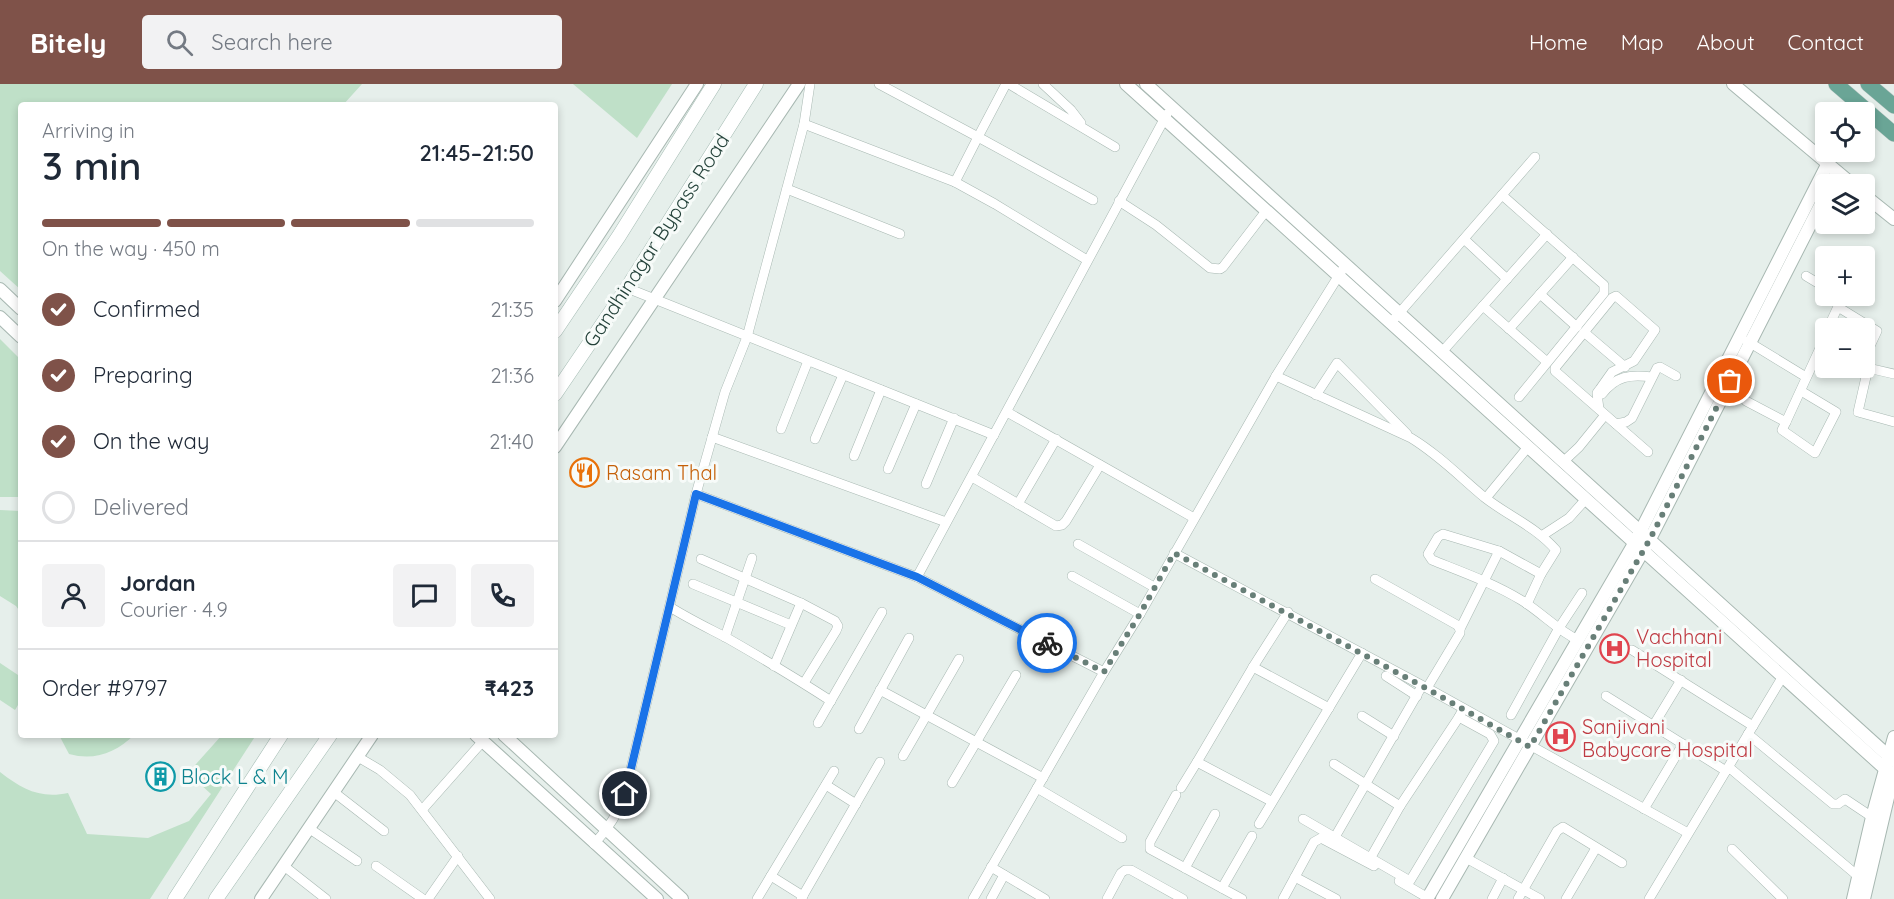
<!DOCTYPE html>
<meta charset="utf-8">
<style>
body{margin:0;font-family:Quicksand,sans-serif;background:#f2f2f3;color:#1f2937;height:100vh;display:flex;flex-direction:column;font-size:22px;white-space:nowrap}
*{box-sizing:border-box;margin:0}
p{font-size:20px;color:#747a83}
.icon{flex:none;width:33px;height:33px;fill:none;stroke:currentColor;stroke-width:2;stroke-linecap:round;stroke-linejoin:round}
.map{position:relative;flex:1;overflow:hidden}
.details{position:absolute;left:18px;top:18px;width:540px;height:636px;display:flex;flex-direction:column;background:#fff;border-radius:6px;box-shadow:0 3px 9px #0003}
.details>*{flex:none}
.buttons{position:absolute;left:1815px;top:18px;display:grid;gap:12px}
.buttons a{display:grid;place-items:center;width:60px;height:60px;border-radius:6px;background:#fff;box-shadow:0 3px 9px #0003;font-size:30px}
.pin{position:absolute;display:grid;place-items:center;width:51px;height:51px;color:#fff;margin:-26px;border:3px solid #fff;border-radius:50%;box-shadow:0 2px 6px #0007}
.courier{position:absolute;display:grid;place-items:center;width:60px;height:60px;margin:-30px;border:4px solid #1a73e8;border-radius:50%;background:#fff;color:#222;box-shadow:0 2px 8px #0007}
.headline em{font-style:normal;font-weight:600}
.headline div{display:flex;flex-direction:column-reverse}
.headline{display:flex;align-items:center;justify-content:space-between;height:102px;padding:0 24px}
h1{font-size:39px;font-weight:600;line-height:45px}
.bar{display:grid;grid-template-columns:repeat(4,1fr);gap:9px 6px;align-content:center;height:72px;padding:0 24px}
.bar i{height:8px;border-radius:4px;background:#e0e1e3}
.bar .current{background:#7f5249}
.bar p{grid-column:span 4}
.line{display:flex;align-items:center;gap:15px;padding:0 24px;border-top:2px solid #e0e1e3}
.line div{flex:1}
.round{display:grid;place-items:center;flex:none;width:63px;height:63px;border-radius:6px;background:#f2f2f3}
ol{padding:0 24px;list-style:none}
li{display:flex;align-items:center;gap:18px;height:66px}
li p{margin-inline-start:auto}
li .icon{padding:6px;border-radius:50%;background:#7f5249;color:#fff;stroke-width:4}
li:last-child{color:#747a83}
li i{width:33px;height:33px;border:3px solid #e0e1e3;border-radius:50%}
header{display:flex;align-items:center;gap:36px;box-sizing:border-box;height:84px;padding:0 30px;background:#7f5249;color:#fff}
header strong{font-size:28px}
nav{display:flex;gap:33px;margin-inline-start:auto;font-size:21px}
.search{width:420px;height:54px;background:#f2f2f3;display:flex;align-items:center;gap:15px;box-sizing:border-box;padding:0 21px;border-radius:6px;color:#747a83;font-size:22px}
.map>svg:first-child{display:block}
.green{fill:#bfe0c8}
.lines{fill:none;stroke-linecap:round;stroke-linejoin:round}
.minor-casing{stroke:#a8b8b2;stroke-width:10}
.tertiary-casing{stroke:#a8b8b2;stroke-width:14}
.secondary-casing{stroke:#a4bbb3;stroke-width:15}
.primary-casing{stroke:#c2cac8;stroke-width:16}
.minor{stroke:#fff;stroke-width:9}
.tertiary{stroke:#fff;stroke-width:12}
.secondary{stroke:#fff;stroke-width:14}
.primary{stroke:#6aa596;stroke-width:15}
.done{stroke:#687f78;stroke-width:6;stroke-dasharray:0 10.8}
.route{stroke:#1a73e8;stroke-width:8}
.labels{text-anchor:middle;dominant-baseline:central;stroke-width:6;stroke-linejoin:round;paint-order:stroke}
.street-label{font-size:20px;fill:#24423a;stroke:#f7fbf9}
.food-label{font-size:20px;fill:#c56008;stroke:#f7fbf9;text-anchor:start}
.health-label{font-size:20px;fill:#be3a42;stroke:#f7fbf9;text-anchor:start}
.culture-label{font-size:20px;fill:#0d838f;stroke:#f7fbf9;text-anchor:start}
</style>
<header>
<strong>Bitely</strong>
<div class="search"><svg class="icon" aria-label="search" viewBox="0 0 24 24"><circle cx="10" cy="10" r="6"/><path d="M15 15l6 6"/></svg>Search here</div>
<nav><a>Home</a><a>Map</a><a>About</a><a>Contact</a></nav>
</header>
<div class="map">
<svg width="1894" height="815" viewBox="0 0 1894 815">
<rect width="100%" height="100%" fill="#e6efeb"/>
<g class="green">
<path d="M0,0H362L343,21H21V206L0,187Z"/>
<path d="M573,0H672L637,54Z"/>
<path d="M0,255L21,276V413H0Z"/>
<path d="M0,426L21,427V529L16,522L0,512Z"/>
<path d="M0,579L21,593V616L15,626L0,616Z"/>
<path d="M59,651H134C116,669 94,677 69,670Z"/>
<path d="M222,651H256L150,815H0V688C22,705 40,715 68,709L87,750L148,754L189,737L211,710L188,689Z"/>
</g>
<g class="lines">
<defs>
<g id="minor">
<path d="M1006,0L978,53L1093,116"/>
<path d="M1009,0L1115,63"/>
<path d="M1043,0L1071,26L1081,39"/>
<path d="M804,40L955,98L978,53L879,0"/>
<path d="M955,98L995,120L1087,176"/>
<path d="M787,105L900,150"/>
<path d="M1502,111L1604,201V209L1519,313"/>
<path d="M1119,117L1156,141L1210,184L1220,185L1223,183L1266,127"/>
<path d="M1464,155L1507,195"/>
<path d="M1806,192L1826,204"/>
<path d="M627,204L994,351"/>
<path d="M1540,210L1577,243"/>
<path d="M1483,222L1547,278"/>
<path d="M1838,223L1877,247L1864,275"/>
<path d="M1395,234L1535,73"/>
<path d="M1828,244L1842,214L1838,212"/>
<path d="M1509,245L1573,173"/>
<path d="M1585,249L1625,283"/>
<path d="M1747,257L1806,293"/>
<path d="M1442,268L1547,150"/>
<path d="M1849,284L1858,288L1860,284"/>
<path d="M1894,290L1868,284L1858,328L1894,338"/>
<path d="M1276,292L1411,354C1439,371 1460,393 1484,413C1508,432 1535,442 1556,466L1541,490L1527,520"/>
<path d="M1602,310C1616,292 1630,290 1652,293"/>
<path d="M1316,311L1337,279L1407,350"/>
<path d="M1746,317L1786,338L1826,251"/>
<path d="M1599,325L1597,309L1600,305L1612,288L1634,277L1655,246L1616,212L1612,214L1555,284V287L1648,368"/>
<path d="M1007,328L1194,434"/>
<path d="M1786,338L1782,346L1815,369L1836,328L1801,307"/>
<path d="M1616,340L1626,338L1632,334L1657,284L1660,283L1676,292"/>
<path d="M781,345L808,277"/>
<path d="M712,353L946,438"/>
<path d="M815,355L843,291"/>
<path d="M854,372L881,306"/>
<path d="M1563,378L1579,363L1605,331"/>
<path d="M888,385L916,320"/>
<path d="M972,393L1056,442L1062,441L1066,437L1100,381"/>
<path d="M926,400L954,334"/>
<path d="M696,410L917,493L1104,588L1140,530L1276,292L1346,180"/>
<path d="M1486,414L1528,363"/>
<path d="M1018,420L1056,355"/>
<path d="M1543,451L1569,434L1586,415"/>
<path d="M1078,460L1154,503"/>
<path d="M1174,469L1427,604L1688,749"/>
<path d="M701,475L801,519L835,537L838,542L836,547L804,599"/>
<path d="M1541,490L1499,467L1443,450L1438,453L1428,470L1432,476C1462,488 1493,499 1521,516C1541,528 1557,546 1578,556"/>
<path d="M1072,492L1140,530"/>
<path d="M917,493L1167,30"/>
<path d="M1375,495L1457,541L1460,545"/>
<path d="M693,500L791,541"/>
<path d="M670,523C689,535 708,544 727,554C762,574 797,595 831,617"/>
<path d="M725,553L752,474"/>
<path d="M1632,566L1753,642"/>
<path d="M774,582L801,519"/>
<path d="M1253,583L1329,624"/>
<path d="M1386,592L1417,612"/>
<path d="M1427,604L1460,549V545L1499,467"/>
<path d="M880,606L1043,694"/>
<path d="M1606,612L1726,687"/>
<path d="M1511,631L1559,544L1582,509"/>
<path d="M1362,632L1394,652"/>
<path d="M818,639L882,528"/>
<path d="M1653,642L1681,596"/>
<path d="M859,645L909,554"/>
<path d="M1748,650L1833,720H1838L1845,715L1872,733"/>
<path d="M903,672L959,575"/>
<path d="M358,673L380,686L410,711L490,815"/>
<path d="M1334,680L1400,722L1371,773"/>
<path d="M1731,685L1859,793"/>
<path d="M952,699L1016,591"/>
<path d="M826,701L856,720"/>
<path d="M1037,704L1122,754"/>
<path d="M1181,704L1197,678"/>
<path d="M335,709L384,747"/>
<path d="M1176,711L1150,758V765L1242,815"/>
<path d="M1271,717L1197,678L1253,583L1288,528"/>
<path d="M1400,722L1459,633"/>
<path d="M1644,725L1683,660"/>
<path d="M422,726L483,657"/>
<path d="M1303,735L1410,797L1494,657L1490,650L1459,633L1463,625"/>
<path d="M1259,740L1362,569"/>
<path d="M310,745L357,777"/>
<path d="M1335,753L1422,602"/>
<path d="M594,760C609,744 618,730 625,710L696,410L725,308L747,253L804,40L810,0"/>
<path d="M1732,765L1783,815"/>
<path d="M1466,774L1540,815"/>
<path d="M284,782L326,815"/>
<path d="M376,782L423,815"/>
<path d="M991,783L1045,815"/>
<path d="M1185,784L1215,730"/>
<path d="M771,792L803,812"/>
<path d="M1295,793L1336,815"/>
<path d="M1399,797L1428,814"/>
<path d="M1222,804L1252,752"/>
<path d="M428,815L458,772"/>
<path d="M757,815L834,687"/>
<path d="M801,815L880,678"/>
<path d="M973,815L1104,588"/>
<path d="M991,815L1004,791"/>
<path d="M1107,815L1121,789L1125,786H1131L1183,815"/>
<path d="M1283,815L1314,758L1321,754L1374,782"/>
<path d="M1492,815L1503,794"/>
<path d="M1518,815L1557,747L1563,743L1622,779"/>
<path d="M1566,815L1596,764"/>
<path d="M1649,815L1783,592"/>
</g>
<g id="tertiary">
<path d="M1126,0L1893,692"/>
<path d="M1146,0L1894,677"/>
<path d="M1733,0L1852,100"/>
<path d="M1830,100L1837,88"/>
<path d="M1864,111L1894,135"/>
<path d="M0,205L21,225"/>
<path d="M555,217L697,0"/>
<path d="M0,233L21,253"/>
<path d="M555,363L799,0"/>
<path d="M476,651L657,815"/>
<path d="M504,651L682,815"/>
<path d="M261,815L372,651"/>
<path d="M1427,815L1635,458L1827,81"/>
<path d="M1442,815L1650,455L1826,110"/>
<path d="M1853,815L1872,733L1894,653"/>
<path d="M1864,815L1894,688"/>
</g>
<g id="secondary">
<path d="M555,247L619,152L714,0"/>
<path d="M555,310L627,204L756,0"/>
<path d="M175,815L281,651"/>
<path d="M216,815L330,651"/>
</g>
<g id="primary">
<path d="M1836,0L1894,50"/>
<path d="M1868,0L1894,22"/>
</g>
</defs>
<use href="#minor" class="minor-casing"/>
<use href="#tertiary" class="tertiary-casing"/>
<use href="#secondary" class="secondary-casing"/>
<use href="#primary" class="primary-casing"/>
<use href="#minor" class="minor"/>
<use href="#tertiary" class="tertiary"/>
<use href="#secondary" class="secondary"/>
<use href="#primary" class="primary"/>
</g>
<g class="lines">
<path class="done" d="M1047,559L1104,588L1140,530L1174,469L1422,602L1530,663L1650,455L1730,297"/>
<path class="route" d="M625,710L696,410L917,493L1047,559"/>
</g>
<defs>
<symbol id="restaurant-ring" viewBox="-11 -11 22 22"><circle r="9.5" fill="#f7fbf9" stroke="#e8710a" stroke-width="1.5"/><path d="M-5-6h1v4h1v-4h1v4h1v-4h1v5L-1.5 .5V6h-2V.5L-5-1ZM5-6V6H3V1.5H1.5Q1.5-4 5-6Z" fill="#e8710a"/></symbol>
<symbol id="hospital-ring" viewBox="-11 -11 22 22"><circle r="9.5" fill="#f7fbf9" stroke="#e0444e" stroke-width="1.5"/><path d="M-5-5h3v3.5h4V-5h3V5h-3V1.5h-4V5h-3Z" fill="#e0444e"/></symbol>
<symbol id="building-ring" viewBox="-11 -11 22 22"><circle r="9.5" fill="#f7fbf9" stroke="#0f9aa8" stroke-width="1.5"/><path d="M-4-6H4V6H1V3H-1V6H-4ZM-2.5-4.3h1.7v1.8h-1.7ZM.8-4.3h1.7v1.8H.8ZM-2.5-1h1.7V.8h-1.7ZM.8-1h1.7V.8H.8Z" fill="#0f9aa8"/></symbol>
</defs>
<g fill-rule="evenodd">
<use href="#restaurant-ring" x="568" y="372" width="33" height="33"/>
<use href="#hospital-ring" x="1598" y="548" width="33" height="33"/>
<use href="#hospital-ring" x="1544" y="636" width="33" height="33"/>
<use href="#building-ring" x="144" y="676" width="33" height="33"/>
</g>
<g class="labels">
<g class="street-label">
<text transform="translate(656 156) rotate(-57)">Gandhinagar Bypass Road</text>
</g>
<g class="food-label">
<text x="606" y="388">Rasam Thal</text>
</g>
<g class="health-label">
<text x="1636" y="552">Vachhani<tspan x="1636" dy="23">Hospital</tspan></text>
<text x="1582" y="642">Sanjivani<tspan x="1582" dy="23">Babycare Hospital</tspan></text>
</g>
<g class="culture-label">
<text x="181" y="692">Block L &amp; M</text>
</g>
</g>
</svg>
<div class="buttons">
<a><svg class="icon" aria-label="locate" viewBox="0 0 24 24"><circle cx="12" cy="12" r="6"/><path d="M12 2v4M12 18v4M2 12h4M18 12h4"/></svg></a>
<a><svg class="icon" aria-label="layers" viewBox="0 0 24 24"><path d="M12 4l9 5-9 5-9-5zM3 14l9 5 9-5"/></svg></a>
<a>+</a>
<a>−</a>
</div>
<div class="pin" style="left:1730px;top:297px;background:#ea580c"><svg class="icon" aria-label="bag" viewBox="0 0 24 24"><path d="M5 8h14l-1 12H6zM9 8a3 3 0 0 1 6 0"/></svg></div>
<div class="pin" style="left:625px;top:710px;background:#1f2937"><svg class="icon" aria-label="home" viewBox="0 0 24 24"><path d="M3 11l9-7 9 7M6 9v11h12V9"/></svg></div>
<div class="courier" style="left:1047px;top:559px"><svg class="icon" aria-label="bike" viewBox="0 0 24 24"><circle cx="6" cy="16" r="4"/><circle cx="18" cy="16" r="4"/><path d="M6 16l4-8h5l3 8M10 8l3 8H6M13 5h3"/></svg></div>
<section class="details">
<div class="headline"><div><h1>3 min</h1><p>Arriving in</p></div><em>21:45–21:50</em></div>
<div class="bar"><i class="current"></i><i class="current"></i><i class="current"></i><i></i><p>On the way · 450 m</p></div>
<ol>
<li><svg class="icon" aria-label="check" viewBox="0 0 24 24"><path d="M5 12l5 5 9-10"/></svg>Confirmed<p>21:35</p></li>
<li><svg class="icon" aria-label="check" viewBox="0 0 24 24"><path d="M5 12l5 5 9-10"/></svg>Preparing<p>21:36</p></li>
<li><svg class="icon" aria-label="check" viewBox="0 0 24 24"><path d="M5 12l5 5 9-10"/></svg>On the way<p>21:40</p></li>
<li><i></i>Delivered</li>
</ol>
<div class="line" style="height:108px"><a class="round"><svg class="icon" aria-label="person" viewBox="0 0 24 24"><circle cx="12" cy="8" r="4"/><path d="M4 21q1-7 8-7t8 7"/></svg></a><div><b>Jordan</b><p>Courier · 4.9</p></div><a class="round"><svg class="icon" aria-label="chat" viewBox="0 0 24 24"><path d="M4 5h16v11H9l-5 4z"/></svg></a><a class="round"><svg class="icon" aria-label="phone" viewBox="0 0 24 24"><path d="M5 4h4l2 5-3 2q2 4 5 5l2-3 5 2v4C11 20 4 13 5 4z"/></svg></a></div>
<div class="line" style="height:78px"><div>Order #9797</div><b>₹423</b></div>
</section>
</div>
